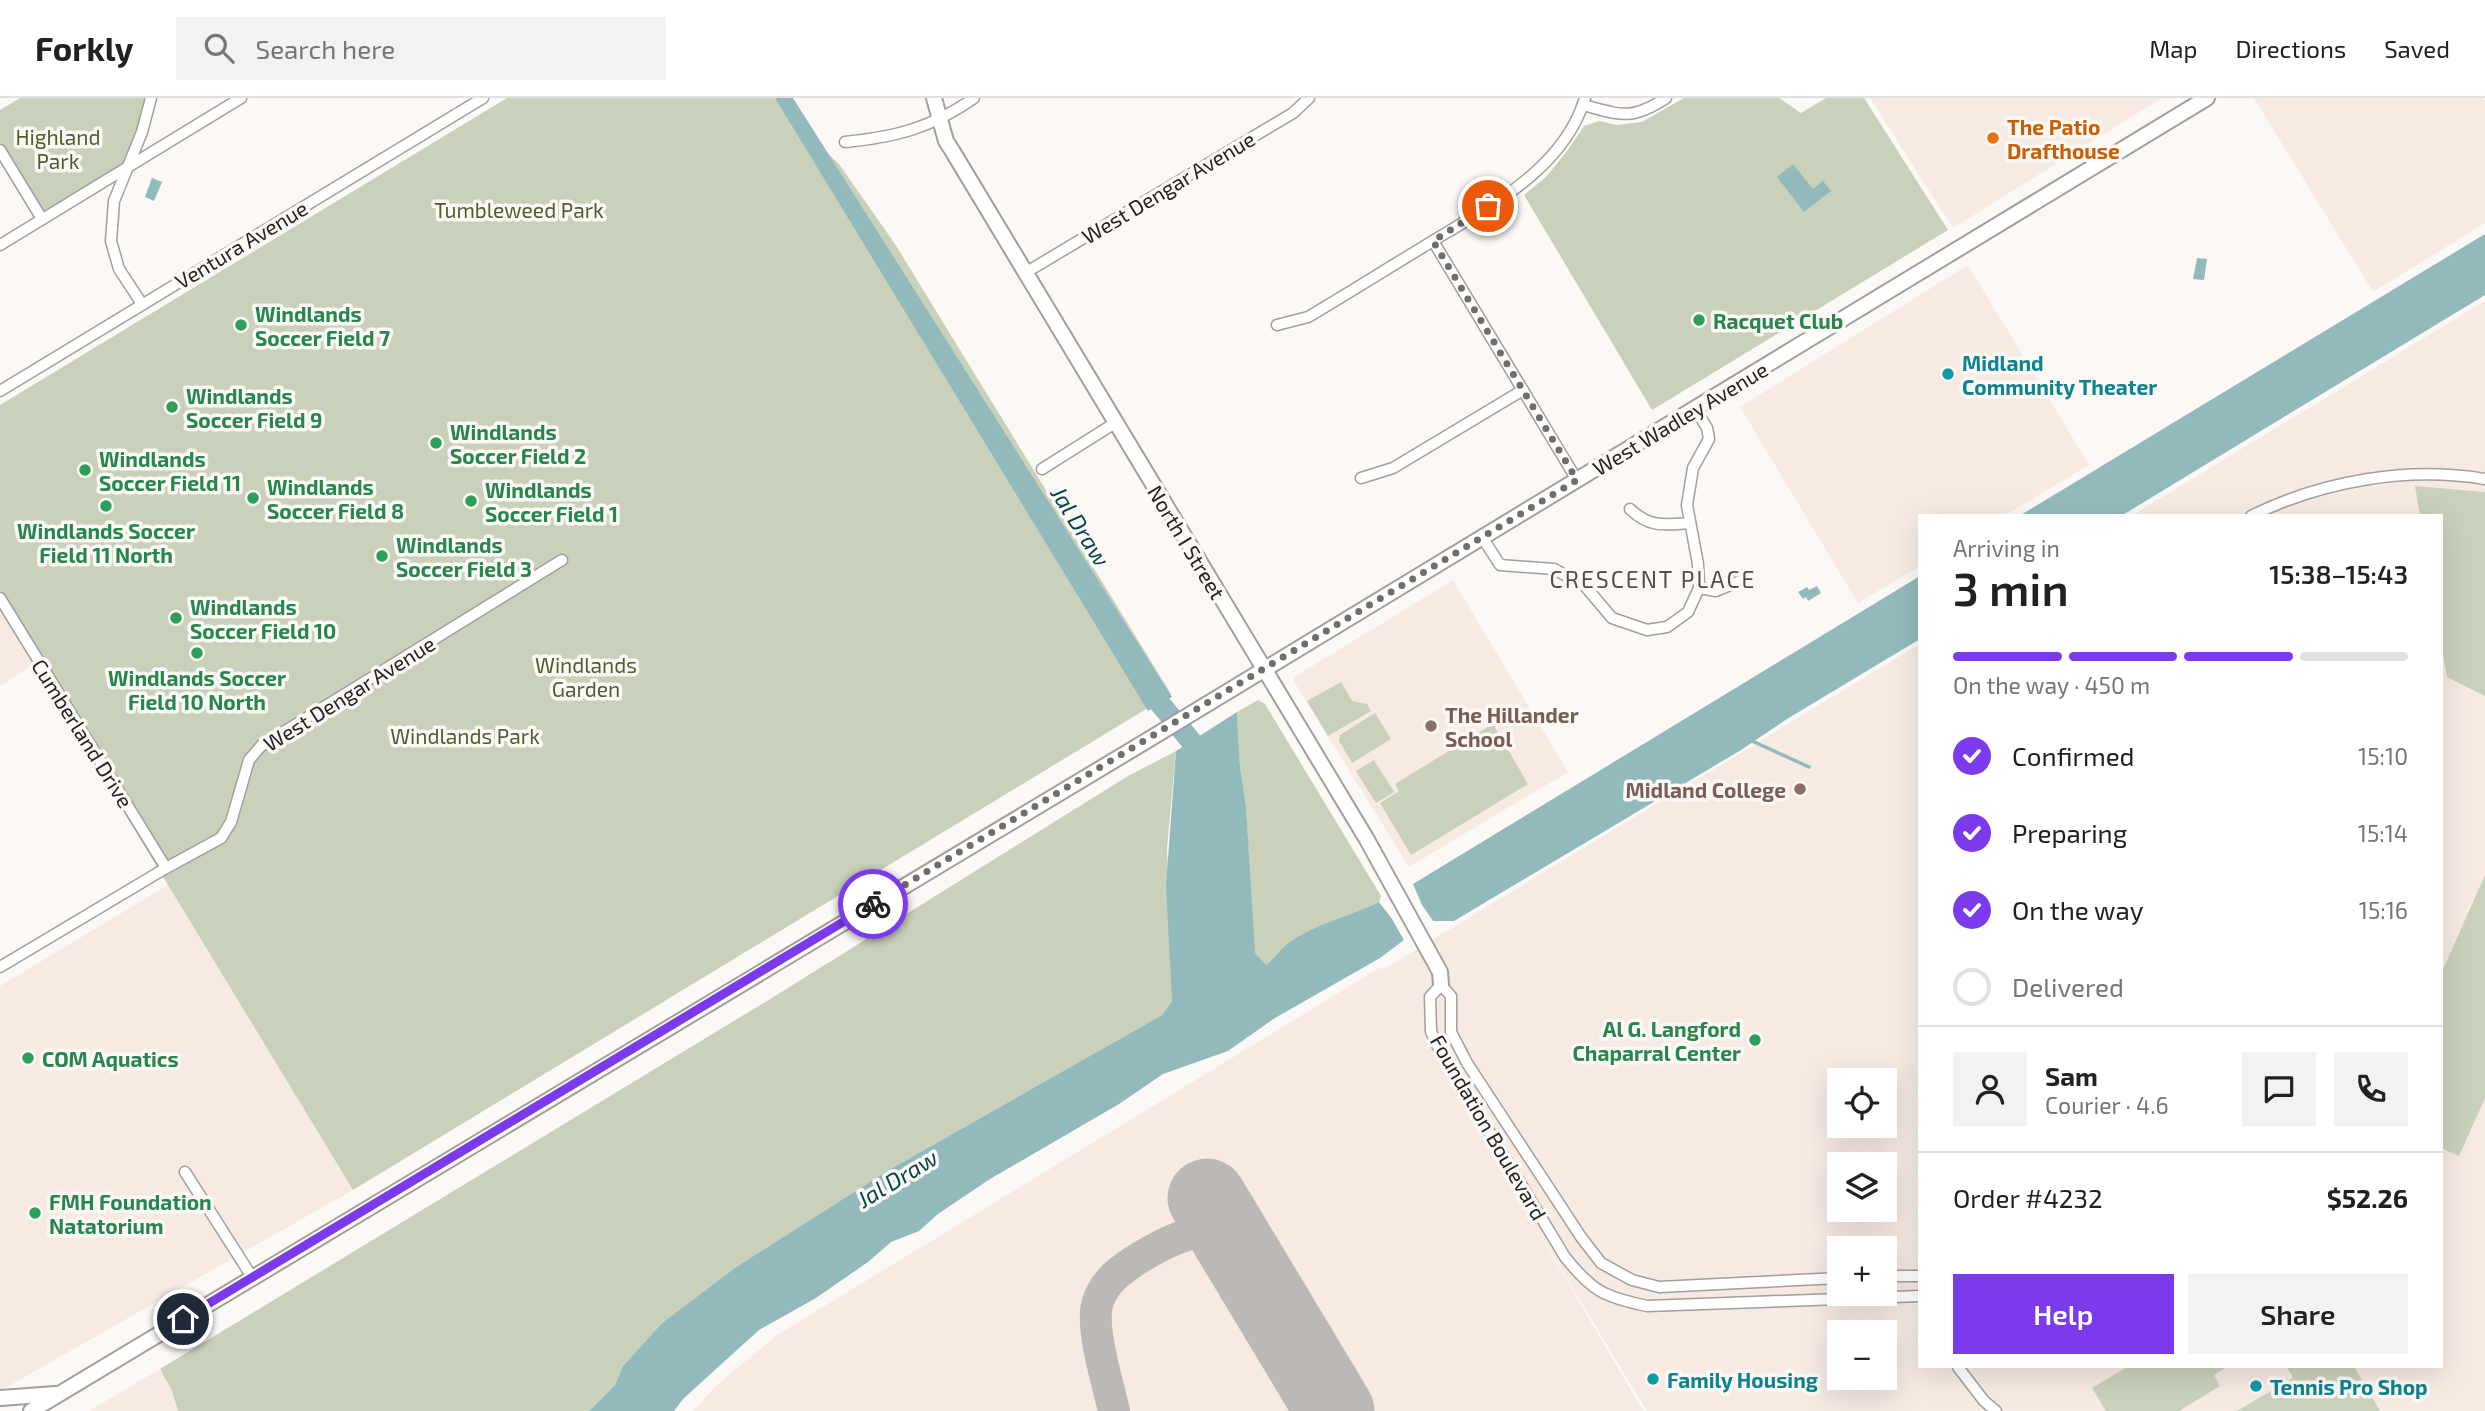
<!DOCTYPE html>
<meta charset="utf-8">
<style>
body{margin:0;font-family:"Exo 2",sans-serif;background:#f2f2f2;color:#202124;height:100vh;display:flex;flex-direction:column;font-size:26px;white-space:nowrap}
*{box-sizing:border-box;margin:0}
p{font-size:23px;color:#757577}
.icon{flex:none;width:38px;height:38px;fill:none;stroke:currentColor;stroke-width:2;stroke-linecap:round;stroke-linejoin:round}
.map{position:relative;flex:1;overflow:hidden}
.side{position:absolute;left:1918px;top:416px;width:525px;height:854px;display:flex;flex-direction:column;background:#fff;border-radius:0px;box-shadow:0 7px 28px #0002}
.side>*{flex:none}
.controls{position:absolute;left:1827px;top:970px;display:grid;gap:14px}
.controls a{display:grid;place-items:center;width:70px;height:70px;border-radius:0px;background:#fff;box-shadow:0 7px 28px #0002;font-size:35px}
.pin{position:absolute;display:grid;place-items:center;width:60px;height:60px;color:#fff;margin:-30px;border:4px solid #fff;border-radius:50%;box-shadow:0 2px 7px #0007}
.courier{position:absolute;display:grid;place-items:center;width:70px;height:70px;margin:-35px;border:5px solid #7c3aed;border-radius:50%;background:#fff;color:#222;box-shadow:0 2px 9px #0007}
.headline em{font-style:normal;font-weight:600}
.headline div{display:flex;flex-direction:column-reverse}
.headline{display:flex;align-items:center;justify-content:space-between;height:119px;padding:0 35px}
h1{font-size:46px;font-weight:600;line-height:52px}
.bar{display:grid;grid-template-columns:repeat(4,1fr);gap:10px 7px;align-content:center;height:84px;padding:0 35px}
.bar i{height:9px;border-radius:5px;background:#e0e0e0}
.bar .current{background:#7c3aed}
.bar p{grid-column:span 4}
.line{display:flex;align-items:center;gap:18px;padding:0 35px;border-top:2px solid #e0e0e0}
.line div{flex:1}
.round{display:grid;place-items:center;flex:none;width:74px;height:74px;border-radius:0px;background:#f2f2f2}
ol{padding:0 35px;list-style:none}
li{display:flex;align-items:center;gap:21px;height:77px}
li p{margin-inline-start:auto}
li .icon{padding:7px;border-radius:50%;background:#7c3aed;color:#fff;stroke-width:4}
li:last-child{color:#757577}
li i{width:38px;height:38px;border:4px solid #e0e0e0;border-radius:50%}
.cta{display:flex;gap:14px;margin-top:auto;padding:14px 35px}
.cta a{flex:1;height:80px;border-radius:0px;background:#7c3aed;color:#fff;font-size:28px;font-weight:600;line-height:80px;text-align:center}
.cta a+a{background:#f2f2f2;color:#202124}
header{display:flex;align-items:center;gap:42px;box-sizing:border-box;height:98px;padding:0 35px;background:#fff;border-bottom:2px solid #e0e0e0}
header strong{font-size:33px}
nav{display:flex;gap:38px;margin-inline-start:auto;font-size:24px}
.search{width:490px;height:63px;background:#f2f2f2;display:flex;align-items:center;gap:18px;box-sizing:border-box;padding:0 24px;border-radius:0px;color:#757577;font-size:26px}
.map>svg:first-child{display:block}
.built{fill:#f6eae3;fill-rule:evenodd}
.green{fill:#c9d1ba}
.water{fill:#92babd}
.lines{fill:none;stroke-linecap:round;stroke-linejoin:round}
.stream{stroke:#92babd;stroke-width:3.5}
.river{stroke:#92babd;stroke-width:21}
.taxiway{stroke:#bcb8b6;stroke-width:32}
.runway{stroke:#bcb8b6;stroke-width:79}
.street-casing{stroke:#a39f9c;stroke-width:13}
.secondary-casing{stroke:#a39f9c;stroke-width:18}
.street{stroke:#fff;stroke-width:10}
.secondary{stroke:#fff;stroke-width:14}
.done{stroke:#706e6c;stroke-width:7;stroke-dasharray:0 12.6}
.route{stroke:#7c3aed;stroke-width:9}
.food-dot{fill:#e8710a;stroke:#fcf8f5;stroke-width:2.5}
.leisure-dot{fill:#2e9e5b;stroke:#fcf8f5;stroke-width:2.5}
.culture-dot{fill:#0f9aa8;stroke:#fcf8f5;stroke-width:2.5}
.education-dot{fill:#8d6e63;stroke:#fcf8f5;stroke-width:2.5}
.labels{text-anchor:middle;dominant-baseline:central;stroke-width:7;stroke-linejoin:round;paint-order:stroke}
.food-label{font-size:21px;font-weight:bold;fill:#c56008;stroke:#fcf8f5;text-anchor:start}
.park-label{font-size:21px;fill:#4f5e2d;stroke:#fcf8f5}
.street-label{font-size:21px;fill:#252322;stroke:#fcf8f5}
.leisure-label{font-size:21px;font-weight:bold;fill:#27864d;stroke:#fcf8f5;text-anchor:start}
.culture-label{font-size:21px;font-weight:bold;fill:#0d838f;stroke:#fcf8f5;text-anchor:start}
.education-label{font-size:21px;font-weight:bold;fill:#785e54;stroke:#fcf8f5;text-anchor:start}
.water-label{font-size:23px;font-style:italic;fill:#044549;stroke:#fcf8f5}
.neighbourhood-label{font-size:23px;letter-spacing:2px;fill:#514e4b;stroke:#fcf8f5}
</style>
<header>
<strong>Forkly</strong>
<div class="search"><svg class="icon" aria-label="search" viewBox="0 0 24 24"><circle cx="10" cy="10" r="6"/><path d="M15 15l6 6"/></svg>Search here</div>
<nav><a>Map</a><a>Directions</a><a>Saved</a></nav>
</header>
<div class="map">
<svg width="2485" height="1313" viewBox="0 0 2485 1313">
<rect width="100%" height="100%" fill="#fcf8f5"/>
<g class="built">
<path d="M1870,0H2162L1953,130Z"/>
<path d="M2254,0H2483L2485,3V125L2373,194Z"/>
<path d="M1968,167L2089,367L2004,418H1920V468L1858,505L1740,309Z"/>
<path d="M2485,203V1313H1647L1531,1121L1643,1313H693L718,1286L777,1237L1381,869L1384,871L1920,546V1269H2441V418H2131ZM1839,982H1885V1027H1839ZM1839,1066H1885V1111H1839ZM1839,1150H1885V1195H1839ZM1839,1234H1885V1279H1839Z"/>
<path d="M1453,482L1568,674L1409,769L1293,582L1296,578Z"/>
<path d="M0,510L34,566L0,588Z"/>
<path d="M168,787L353,1092L0,1293V888Z"/>
<path d="M160,1271L172,1293L178,1313H89Z"/>
</g>
<g class="green">
<path d="M20,0H146L127,69L42,120L0,52V12Z"/>
<path d="M507,0H791L819,47L839,66L895,146L1171,596L353,1092L0,510V307Z"/>
<path d="M1684,0H1779L1801,15L1826,0H1864L1948,132L1652,312L1524,97L1546,79L1568,52L1584,28L1599,23L1617,27L1642,24Z"/>
<path d="M2415,388L2485,394V598L2447,579L2441,546V418H2420Z"/>
<path d="M1341,584L1352,603L1367,606L1371,613L1328,638L1307,603Z"/>
<path d="M1258,602L1265,606L1381,798L1379,804C1350,819 1318,827 1290,845C1281,850 1273,860 1266,867L1254,855L1246,708L1240,669L1237,614Z"/>
<path d="M1375,615L1391,641L1352,665L1339,643L1340,637Z"/>
<path d="M1493,626L1528,686L1411,757L1380,705L1399,693L1395,686Z"/>
<path d="M1176,653L1167,750L1172,903L1162,917L887,1073L736,1169L662,1225L623,1268L615,1287L589,1313H178L172,1293L160,1271L775,898L1128,678Z"/>
<path d="M1374,662L1394,694L1376,705L1356,673Z"/>
<path d="M2485,777V1000L2459,1058L2441,1050V876Z"/>
<path d="M2127,1269H2227L2214,1277L2220,1288L2179,1313H2106L2092,1290Z"/>
<path d="M2287,1269H2356L2355,1270L2380,1313H2237L2293,1280Z"/>
</g>
<g class="water">
<path d="M775,0H793L1172,599L1148,613Z"/>
<path d="M1793,66L1813,91L1823,83L1831,93L1804,114L1777,79Z"/>
<path d="M152,80L162,84L154,103L145,99Z"/>
<path d="M2485,136V197L2121,418H2019Z"/>
<path d="M2197,160L2207,161L2204,182L2193,181Z"/>
<path d="M1920,478V541L1787,621L1741,652L1454,823H1433L1422,807L1413,786Z"/>
<path d="M1817,488L1821,495L1808,503L1806,499L1803,501L1798,494L1807,489L1809,492Z"/>
<path d="M1237,614L1240,669L1246,708L1255,855L1266,867C1273,861 1279,853 1286,847C1313,826 1349,819 1379,804L1392,821L1404,842L1380,860L1275,920L1228,953L1163,976L1119,1006L990,1081L938,1116L919,1133L891,1144L868,1164L816,1200L759,1232L683,1301L674,1313H589L615,1287L623,1268L662,1225L736,1169L887,1073L1162,917L1172,903L1166,788L1176,653Z"/>
</g>
<g class="lines">
<path class="stream" d="M1750,642L1809,669"/>
<path class="river" d="M1145,582L1157,602L1196,649L1197,669"/>
<path class="taxiway" d="M1114,1313C1108,1286 1091,1232 1097,1207C1099,1199 1104,1190 1109,1184C1122,1167 1182,1132 1203,1135C1218,1137 1232,1150 1243,1160"/>
<path class="runway" d="M1207,1100L1335,1313"/>
<defs>
<g id="street">
<path d="M1583,7C1621,17 1631,23 1666,0"/>
<path d="M845,44C895,39 932,30 974,0"/>
<path d="M0,52L42,121"/>
<path d="M1433,143L1577,382"/>
<path d="M0,147L241,0"/>
<path d="M1025,175L1293,15L1309,0"/>
<path d="M142,206L119,171L111,143L114,103L142,34L151,0"/>
<path d="M1277,227L1308,219C1347,196 1385,172 1423,149C1484,111 1563,74 1585,0"/>
<path d="M0,293L483,0"/>
<path d="M1042,371L1115,325"/>
<path d="M1361,380L1393,370L1523,292"/>
<path d="M1630,411C1650,430 1664,427 1690,425"/>
<path d="M2251,418C2322,383 2407,368 2485,381"/>
<path d="M1482,439L1500,467L1554,471L1585,488L1612,520L1647,532L1667,529L1688,514L1699,490L1698,466L1687,407L1693,370L1709,341L1707,330L1695,310"/>
<path d="M1699,490L1716,493L1745,481"/>
<path d="M0,500L166,770"/>
<path d="M0,869L166,770L221,740L231,724L249,662L261,648L562,462"/>
<path d="M185,1074L252,1179"/>
<path d="M1885,1178H1920"/>
<path d="M1839,1180L1659,1189L1632,1182L1601,1165L1581,1139L1467,965L1451,934V898L1441,887L1430,899L1431,933L1435,944L1565,1159C1592,1193 1604,1199 1647,1208L1920,1198"/>
<path d="M1958,1269L1984,1303L1996,1313"/>
</g>
<g id="secondary">
<path d="M934,0L946,43L953,54L1366,740L1440,874L1441,887"/>
<path d="M0,1300L55,1296"/>
<path d="M31,1313L1138,648L2207,0"/>
</g>
</defs>
<use href="#street" class="street-casing"/>
<use href="#secondary" class="secondary-casing"/>
<use href="#street" class="street"/>
<use href="#secondary" class="secondary"/>
</g>
<g class="lines">
<path class="done" d="M873,806L1577,382L1433,143L1488,108"/>
<path class="route" d="M183,1221L873,806"/>
</g>
<circle class="food-dot" cx="1993" cy="40" r="7"/>
<g class="leisure-dot">
<circle cx="1699" cy="222" r="7"/>
<circle cx="241" cy="227" r="7"/>
<circle cx="172" cy="309" r="7"/>
<circle cx="436" cy="345" r="7"/>
<circle cx="85" cy="372" r="7"/>
<circle cx="253" cy="400" r="7"/>
<circle cx="471" cy="403" r="7"/>
<circle cx="106" cy="408" r="7"/>
<circle cx="382" cy="458" r="7"/>
<circle cx="176" cy="520" r="7"/>
<circle cx="197" cy="555" r="7"/>
<circle cx="1755" cy="942" r="7"/>
<circle cx="28" cy="960" r="7"/>
<circle cx="35" cy="1115" r="7"/>
</g>
<g class="culture-dot">
<circle cx="1948" cy="276" r="7"/>
<circle cx="1653" cy="1281" r="7"/>
<circle cx="2256" cy="1288" r="7"/>
</g>
<g class="education-dot">
<circle cx="1431" cy="628" r="7"/>
<circle cx="1800" cy="691" r="7"/>
</g>
<g class="labels">
<g class="food-label">
<text x="2007" y="28">The Patio<tspan x="2007" dy="24">Drafthouse</tspan></text>
</g>
<g class="park-label">
<text x="58" y="38">Highland<tspan x="58" dy="24">Park</tspan></text>
<text x="519" y="111">Tumbleweed Park</text>
<text x="586" y="566">Windlands<tspan x="586" dy="24">Garden</tspan></text>
<text x="465" y="637">Windlands Park</text>
</g>
<g class="street-label">
<text transform="translate(1168 89) rotate(-31)">West Dengar Avenue</text>
<text transform="translate(241 146) rotate(-31)">Ventura Avenue</text>
<text transform="translate(1680 320) rotate(-31)">West Wadley Avenue</text>
<text transform="translate(1187 444) rotate(59)">North I Street</text>
<text transform="translate(349 595) rotate(-32)">West Dengar Avenue</text>
<text transform="translate(83 635) rotate(58)">Cumberland Drive</text>
<text transform="translate(1489 1029) rotate(60)">Foundation Boulevard</text>
</g>
<g class="leisure-label">
<text x="255" y="215">Windlands<tspan x="255" dy="24">Soccer Field 7</tspan></text>
<text x="1713" y="222">Racquet Club</text>
<text x="186" y="297">Windlands<tspan x="186" dy="24">Soccer Field 9</tspan></text>
<text x="450" y="333">Windlands<tspan x="450" dy="24">Soccer Field 2</tspan></text>
<text x="99" y="360">Windlands<tspan x="99" dy="24">Soccer Field 11</tspan></text>
<text x="267" y="388">Windlands<tspan x="267" dy="24">Soccer Field 8</tspan></text>
<text x="485" y="391">Windlands<tspan x="485" dy="24">Soccer Field 1</tspan></text>
<text x="106" y="432" text-anchor="middle">Windlands Soccer<tspan x="106" dy="24">Field 11 North</tspan></text>
<text x="396" y="446">Windlands<tspan x="396" dy="24">Soccer Field 3</tspan></text>
<text x="190" y="508">Windlands<tspan x="190" dy="24">Soccer Field 10</tspan></text>
<text x="197" y="579" text-anchor="middle">Windlands Soccer<tspan x="197" dy="24">Field 10 North</tspan></text>
<text x="1741" y="930" text-anchor="end">Al G. Langford<tspan x="1741" dy="24">Chaparral Center</tspan></text>
<text x="42" y="960">COM Aquatics</text>
<text x="49" y="1103">FMH Foundation<tspan x="49" dy="24">Natatorium</tspan></text>
</g>
<g class="culture-label">
<text x="1962" y="264">Midland<tspan x="1962" dy="24">Community Theater</tspan></text>
<text x="1667" y="1281">Family Housing</text>
<text x="2270" y="1288">Tennis Pro Shop</text>
</g>
<g class="education-label">
<text x="1445" y="616">The Hillander<tspan x="1445" dy="24">School</tspan></text>
<text x="1786" y="691" text-anchor="end">Midland College</text>
</g>
<g class="water-label">
<text transform="translate(1081 428) rotate(58)">Jal Draw</text>
<text transform="translate(897 1080) rotate(-31)">Jal Draw</text>
</g>
<g class="neighbourhood-label">
<text x="1653" y="481">CRESCENT PLACE</text>
</g>
</g>
</svg>
<div class="controls">
<a><svg class="icon" aria-label="locate" viewBox="0 0 24 24"><circle cx="12" cy="12" r="6"/><path d="M12 2v4M12 18v4M2 12h4M18 12h4"/></svg></a>
<a><svg class="icon" aria-label="layers" viewBox="0 0 24 24"><path d="M12 4l9 5-9 5-9-5zM3 14l9 5 9-5"/></svg></a>
<a>+</a>
<a>−</a>
</div>
<div class="pin" style="left:1488px;top:108px;background:#ea580c"><svg class="icon" aria-label="bag" viewBox="0 0 24 24"><path d="M5 8h14l-1 12H6zM9 8a3 3 0 0 1 6 0"/></svg></div>
<div class="pin" style="left:183px;top:1221px;background:#1f2937"><svg class="icon" aria-label="home" viewBox="0 0 24 24"><path d="M3 11l9-7 9 7M6 9v11h12V9"/></svg></div>
<div class="courier" style="left:873px;top:806px"><svg class="icon" aria-label="bike" viewBox="0 0 24 24"><circle cx="6" cy="16" r="4"/><circle cx="18" cy="16" r="4"/><path d="M6 16l4-8h5l3 8M10 8l3 8H6M13 5h3"/></svg></div>
<section class="side">
<div class="headline"><div><h1>3 min</h1><p>Arriving in</p></div><em>15:38–15:43</em></div>
<div class="bar"><i class="current"></i><i class="current"></i><i class="current"></i><i></i><p>On the way · 450 m</p></div>
<ol>
<li><svg class="icon" aria-label="check" viewBox="0 0 24 24"><path d="M5 12l5 5 9-10"/></svg>Confirmed<p>15:10</p></li>
<li><svg class="icon" aria-label="check" viewBox="0 0 24 24"><path d="M5 12l5 5 9-10"/></svg>Preparing<p>15:14</p></li>
<li><svg class="icon" aria-label="check" viewBox="0 0 24 24"><path d="M5 12l5 5 9-10"/></svg>On the way<p>15:16</p></li>
<li><i></i>Delivered</li>
</ol>
<div class="line" style="height:126px"><a class="round"><svg class="icon" aria-label="person" viewBox="0 0 24 24"><circle cx="12" cy="8" r="4"/><path d="M4 21q1-7 8-7t8 7"/></svg></a><div><b>Sam</b><p>Courier · 4.6</p></div><a class="round"><svg class="icon" aria-label="chat" viewBox="0 0 24 24"><path d="M4 5h16v11H9l-5 4z"/></svg></a><a class="round"><svg class="icon" aria-label="phone" viewBox="0 0 24 24"><path d="M5 4h4l2 5-3 2q2 4 5 5l2-3 5 2v4C11 20 4 13 5 4z"/></svg></a></div>
<div class="line" style="height:91px"><div>Order #4232</div><b>$52.26</b></div>
<div class="cta"><a>Help</a><a>Share</a></div>
</section>
</div>
